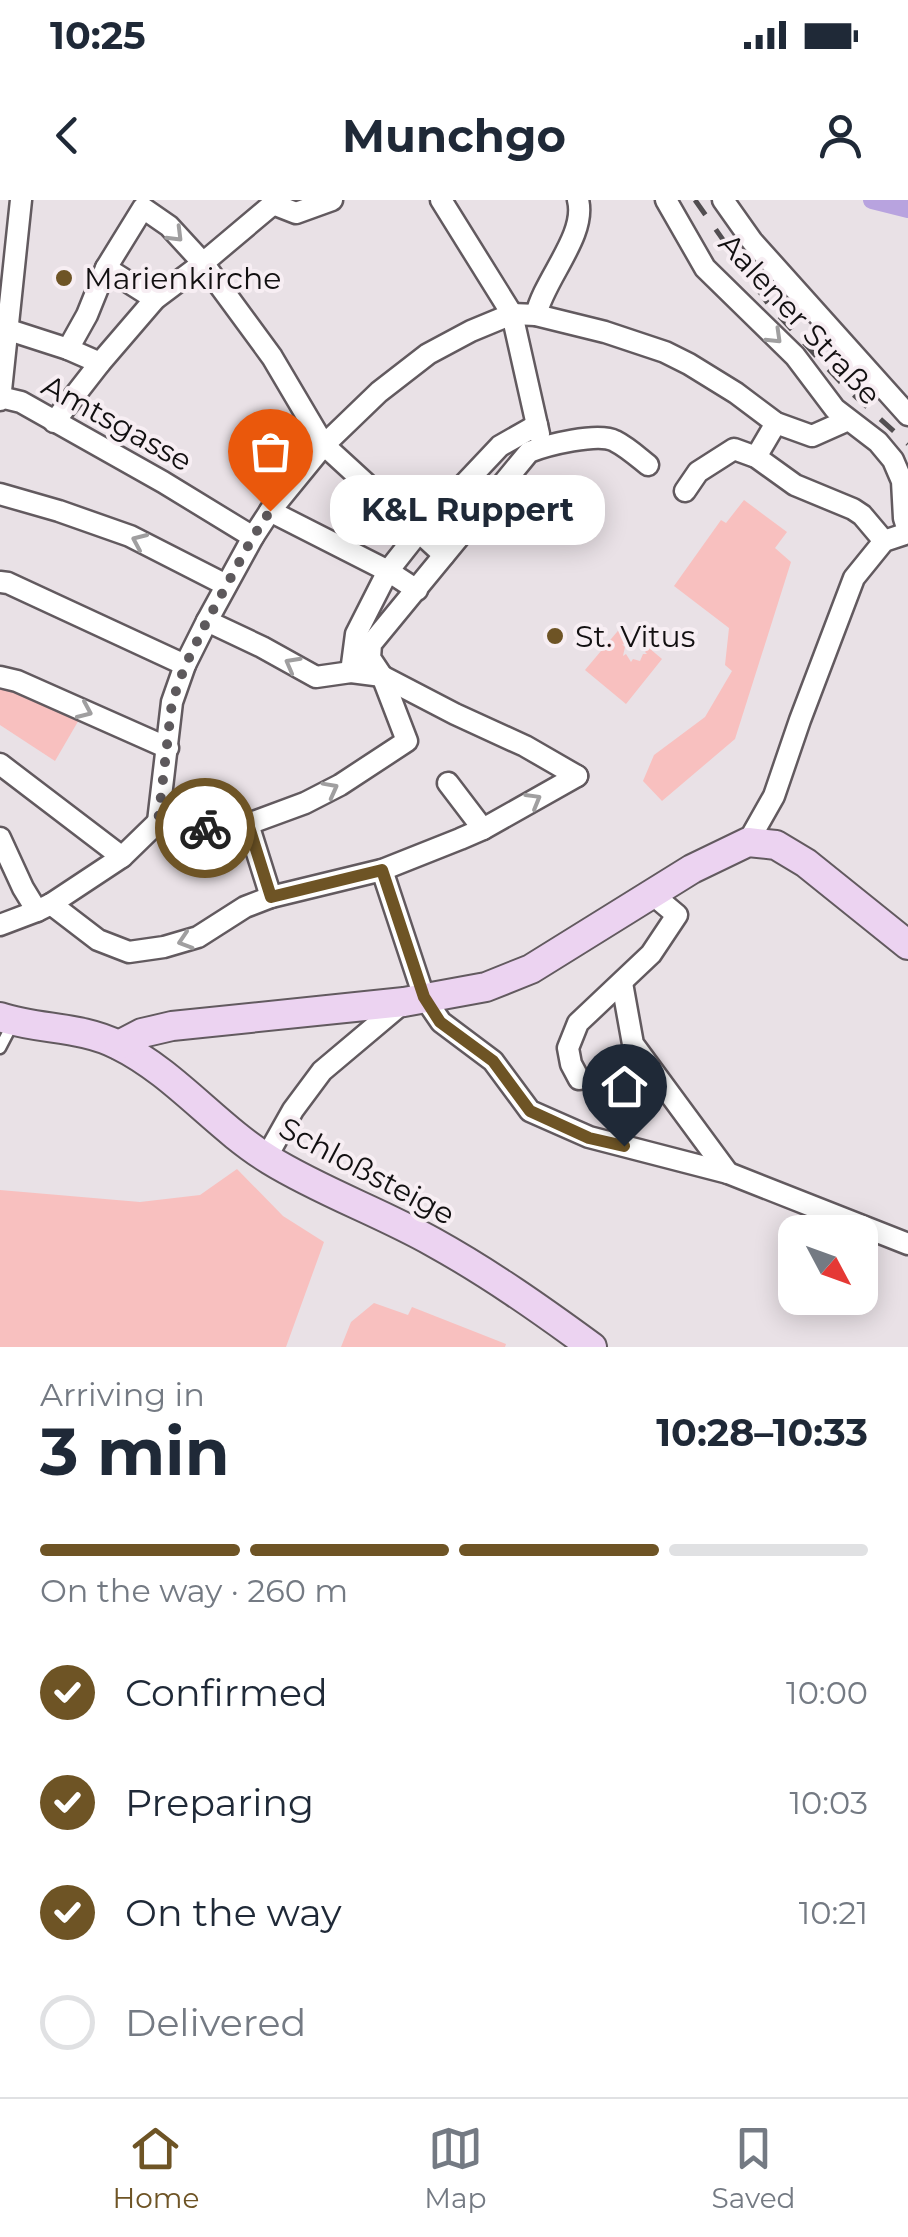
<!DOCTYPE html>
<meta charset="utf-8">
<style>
body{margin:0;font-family:Montserrat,sans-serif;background:#f6f6f7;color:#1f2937;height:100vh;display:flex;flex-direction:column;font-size:38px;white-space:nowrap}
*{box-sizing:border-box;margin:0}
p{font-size:32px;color:#747a83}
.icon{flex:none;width:55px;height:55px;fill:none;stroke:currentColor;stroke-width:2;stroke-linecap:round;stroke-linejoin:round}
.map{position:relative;height:1147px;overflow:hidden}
.sheet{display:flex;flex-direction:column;background:#fff;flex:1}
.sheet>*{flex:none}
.needle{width:65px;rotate:131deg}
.tools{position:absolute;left:778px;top:1015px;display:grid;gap:20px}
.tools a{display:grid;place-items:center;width:100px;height:100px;border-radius:20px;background:#fff;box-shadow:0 5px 25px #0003;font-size:50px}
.pin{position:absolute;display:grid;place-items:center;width:85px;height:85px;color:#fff;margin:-102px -42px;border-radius:50% 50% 50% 0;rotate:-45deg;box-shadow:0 0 10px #0007}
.pin .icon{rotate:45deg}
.courier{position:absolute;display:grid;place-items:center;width:100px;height:100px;margin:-50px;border:8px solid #6e5425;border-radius:50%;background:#fff;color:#222;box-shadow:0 2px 12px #0007}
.bubble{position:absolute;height:70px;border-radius:30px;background:#fff;box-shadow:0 5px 25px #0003;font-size:32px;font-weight:700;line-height:70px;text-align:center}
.headline em{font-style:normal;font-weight:700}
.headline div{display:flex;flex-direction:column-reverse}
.headline{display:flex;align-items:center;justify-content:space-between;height:170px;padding:0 40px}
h1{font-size:65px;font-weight:700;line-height:75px}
.bar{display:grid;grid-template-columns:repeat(4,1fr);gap:15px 10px;align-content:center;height:120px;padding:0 40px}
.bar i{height:12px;border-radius:8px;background:#e0e1e3}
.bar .current{background:#6e5425}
.bar p{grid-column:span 4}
ol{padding:0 40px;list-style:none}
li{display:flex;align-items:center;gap:30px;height:110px}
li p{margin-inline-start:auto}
li .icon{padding:10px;border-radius:50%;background:#6e5425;color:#fff;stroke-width:4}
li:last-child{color:#747a83}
li i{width:55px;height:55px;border:5px solid #e0e1e3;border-radius:50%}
.status{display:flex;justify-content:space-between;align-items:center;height:70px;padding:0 50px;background:#fff;direction:ltr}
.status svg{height:28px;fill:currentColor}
header{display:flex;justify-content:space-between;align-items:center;height:130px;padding:0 40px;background:#fff;font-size:45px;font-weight:700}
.tab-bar{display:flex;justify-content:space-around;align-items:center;height:140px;border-top:2px solid #e0e1e3;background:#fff;font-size:28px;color:#747a83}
.tab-bar a{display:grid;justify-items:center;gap:5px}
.tab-bar .current{color:#6e5425}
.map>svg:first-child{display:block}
.green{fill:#f8c0bf}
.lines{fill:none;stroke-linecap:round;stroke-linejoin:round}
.canal{stroke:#b8a3df;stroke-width:18}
.lane-casing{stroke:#625a5f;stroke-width:15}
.street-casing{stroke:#625a5f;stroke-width:25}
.secondary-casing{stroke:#625a5f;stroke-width:32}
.lane{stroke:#fff;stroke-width:10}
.street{stroke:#fff;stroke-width:20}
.secondary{stroke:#ecd3f1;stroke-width:28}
.rail{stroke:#524e51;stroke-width:5;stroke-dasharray:18 18;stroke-linecap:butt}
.oneway{stroke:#a09fa0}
.done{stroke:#5d595c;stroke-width:10;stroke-dasharray:0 18}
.route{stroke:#6e5425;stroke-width:12}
.poi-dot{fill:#6e5425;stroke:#f7eef3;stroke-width:4}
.labels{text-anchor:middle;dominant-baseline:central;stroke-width:8;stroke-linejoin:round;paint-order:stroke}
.poi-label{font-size:30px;fill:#121011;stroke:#f7eef3;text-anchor:start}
.street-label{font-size:30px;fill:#121011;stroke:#f7eef3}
</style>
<div class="status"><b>10:25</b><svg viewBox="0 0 49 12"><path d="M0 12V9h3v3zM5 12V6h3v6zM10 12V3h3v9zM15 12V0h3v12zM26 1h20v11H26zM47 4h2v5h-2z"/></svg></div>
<header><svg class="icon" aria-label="back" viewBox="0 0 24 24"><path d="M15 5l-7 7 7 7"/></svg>Munchgo<svg class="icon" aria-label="person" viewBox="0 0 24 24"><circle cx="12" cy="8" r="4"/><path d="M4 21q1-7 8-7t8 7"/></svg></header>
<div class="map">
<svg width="908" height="1147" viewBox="0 0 908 1147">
<rect width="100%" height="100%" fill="#e9e1e6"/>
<g class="green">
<path d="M744,300L787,332L775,348L791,362L735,539L662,601L643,581L654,555L705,517L732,471L725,465L729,428L674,386L721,320L726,323Z"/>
<path d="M622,426L634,436L630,440L627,439L629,442L626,445L622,444L625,447L623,456L626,454L631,462L633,459L640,461L643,454H647L645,452L649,448L662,459L626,504L585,470Z"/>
<path d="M0,486L80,518L55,561L0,525Z"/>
<path d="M237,969L283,1016L324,1042L286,1147H0V990L140,1002L200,995Z"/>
<path d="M374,1103L408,1115L412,1107L506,1144L505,1147H341L351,1122Z"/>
</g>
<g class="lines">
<path class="canal" d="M872,0L908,9"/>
<defs>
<path id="lane" d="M0,848L13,823"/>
<g id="street">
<path d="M441,0L512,114L539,234"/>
<path d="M666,0L705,68L795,156L835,209L878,242L893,260L902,281L904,318L908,331"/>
<path d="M723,0L752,41L908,215"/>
<path d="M273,4L296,13L332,0"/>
<path d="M106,68L155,99"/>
<path d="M536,115C544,79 587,35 578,0"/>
<path d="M6,129L68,149L100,163"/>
<path d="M68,149L87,115L106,68L143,8L169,26L203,63L272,157L324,245L444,355"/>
<path d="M0,197L21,202L163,282L253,337"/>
<path d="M0,200L21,0"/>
<path d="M54,222L100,163L155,99L203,63L273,4"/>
<path d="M756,257L776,223"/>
<path d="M685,291L698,272L734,249L756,257L795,285L853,309L862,315L884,341"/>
<path d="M0,294L59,311L130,336L226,385"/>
<path d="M270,311L388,371L417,390"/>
<path d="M0,382L8,383L185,465"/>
<path d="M207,421L262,447L316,477L351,472L382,476L455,514L525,546L577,576"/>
<path d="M351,472L356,434L388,371L418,333L500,246L537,225"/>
<path d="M0,477L17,481L168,548"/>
<path d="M0,564L122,657"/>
<path d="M448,583L483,629"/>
<path d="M158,622L172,502L185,465L207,421L253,337L270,311L324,245L379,192L428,154L471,131L512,114L536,115L605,132L665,152L689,164L736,193L776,223L812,236L848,220"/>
<path d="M158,622L197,629L248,624L305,603L340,585L407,541L382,476L370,458L371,444L529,252C547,245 598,232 615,241C627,247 638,257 648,265"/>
<path d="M248,624L271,697"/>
<path d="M0,638L23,688L37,711"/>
<path d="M748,642L774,596L800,520L854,378L884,341L908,333"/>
<path d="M382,670L424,797L441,822L493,861L530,911L589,937L728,973L908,1044"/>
<path d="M51,704L98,740L129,752L164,747L198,737L245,707L271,697L382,670L460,639L483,629L577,576"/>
<path d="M0,725L37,711L51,704L122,657L158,622"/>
<path d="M622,783L633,844L728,973"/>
<path d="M579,879L571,864L568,848L578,823L651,754L677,715L652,694"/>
<path d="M266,958L293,910L322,871L404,802"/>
</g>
<g id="secondary">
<path d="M0,817C39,830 81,826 118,845C175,873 216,927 270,960C322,992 380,1012 433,1042C489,1073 540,1109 592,1147"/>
<path d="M119,845L142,833L172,826L404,802L486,787L531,769L692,669L748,642L776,645L806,663L908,745"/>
</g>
</defs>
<use href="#lane" class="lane-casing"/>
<use href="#street" class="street-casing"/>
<use href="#secondary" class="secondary-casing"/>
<use href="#lane" class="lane"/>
<use href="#street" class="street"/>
<use href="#secondary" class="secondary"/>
<path class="rail" d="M695,0L769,105L845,187L908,244"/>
</g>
<defs><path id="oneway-chevron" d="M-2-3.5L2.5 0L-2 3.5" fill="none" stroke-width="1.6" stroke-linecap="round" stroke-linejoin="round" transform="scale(2.5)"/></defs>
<g class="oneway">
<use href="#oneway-chevron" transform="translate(176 35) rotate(45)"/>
<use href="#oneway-chevron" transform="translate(775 137) rotate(44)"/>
<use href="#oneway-chevron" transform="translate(139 341) rotate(-156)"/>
<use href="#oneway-chevron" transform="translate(292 464) rotate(-151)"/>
<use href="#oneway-chevron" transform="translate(85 511) rotate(24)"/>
<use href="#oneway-chevron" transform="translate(331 589) rotate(-28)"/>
<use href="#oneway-chevron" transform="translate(534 600) rotate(-30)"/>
<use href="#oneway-chevron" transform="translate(185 741) rotate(162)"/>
</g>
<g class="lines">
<path class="done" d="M205,628L197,629L158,622L172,502L185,466L207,421L253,337L270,311"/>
<path class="route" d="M205,628L248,624L271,697L382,670L424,797L440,822L493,861L530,911L589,938L624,946"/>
</g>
<g class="poi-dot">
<circle cx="64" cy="78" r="10"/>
<circle cx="555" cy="436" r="10"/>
</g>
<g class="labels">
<g class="poi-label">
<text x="84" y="78">Marienkirche</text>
<text x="575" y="436">St. Vitus</text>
</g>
<g class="street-label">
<text transform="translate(800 119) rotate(47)">Aalener Straße</text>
<text transform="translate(117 223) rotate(29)">Amtsgasse</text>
<text transform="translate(367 971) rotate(28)">Schloßsteige</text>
</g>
</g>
</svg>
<div class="tools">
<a><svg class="needle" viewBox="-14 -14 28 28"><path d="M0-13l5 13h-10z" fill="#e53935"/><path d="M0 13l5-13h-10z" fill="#747a83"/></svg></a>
</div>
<div class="pin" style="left:270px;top:311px;background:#ea580c"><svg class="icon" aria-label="bag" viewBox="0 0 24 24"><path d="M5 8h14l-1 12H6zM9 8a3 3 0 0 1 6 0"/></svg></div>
<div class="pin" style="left:624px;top:946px;background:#1f2937"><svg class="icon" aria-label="home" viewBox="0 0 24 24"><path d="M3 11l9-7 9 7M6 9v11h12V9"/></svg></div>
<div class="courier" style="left:205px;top:628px"><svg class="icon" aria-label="bike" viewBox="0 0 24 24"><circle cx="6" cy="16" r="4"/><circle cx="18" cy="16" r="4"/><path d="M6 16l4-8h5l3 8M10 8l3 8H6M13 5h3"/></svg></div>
<div class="bubble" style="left:330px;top:275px;width:275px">K&amp;L Ruppert</div>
</div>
<section class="sheet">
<div class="headline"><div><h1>3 min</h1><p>Arriving in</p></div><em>10:28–10:33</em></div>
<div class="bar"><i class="current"></i><i class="current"></i><i class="current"></i><i></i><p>On the way · 260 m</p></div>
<ol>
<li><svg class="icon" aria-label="check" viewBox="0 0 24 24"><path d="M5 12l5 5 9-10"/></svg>Confirmed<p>10:00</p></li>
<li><svg class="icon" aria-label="check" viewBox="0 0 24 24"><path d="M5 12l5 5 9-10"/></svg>Preparing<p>10:03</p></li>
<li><svg class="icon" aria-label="check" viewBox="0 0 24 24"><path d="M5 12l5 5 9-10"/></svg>On the way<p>10:21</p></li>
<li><i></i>Delivered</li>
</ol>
</section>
<nav class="tab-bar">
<a class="current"><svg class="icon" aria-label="home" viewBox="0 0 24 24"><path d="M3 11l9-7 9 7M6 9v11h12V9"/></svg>Home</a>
<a><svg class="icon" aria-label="map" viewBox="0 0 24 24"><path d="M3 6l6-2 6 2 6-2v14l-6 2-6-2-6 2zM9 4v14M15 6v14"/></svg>Map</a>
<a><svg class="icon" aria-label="saved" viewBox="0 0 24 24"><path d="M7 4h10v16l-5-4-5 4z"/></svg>Saved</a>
</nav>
